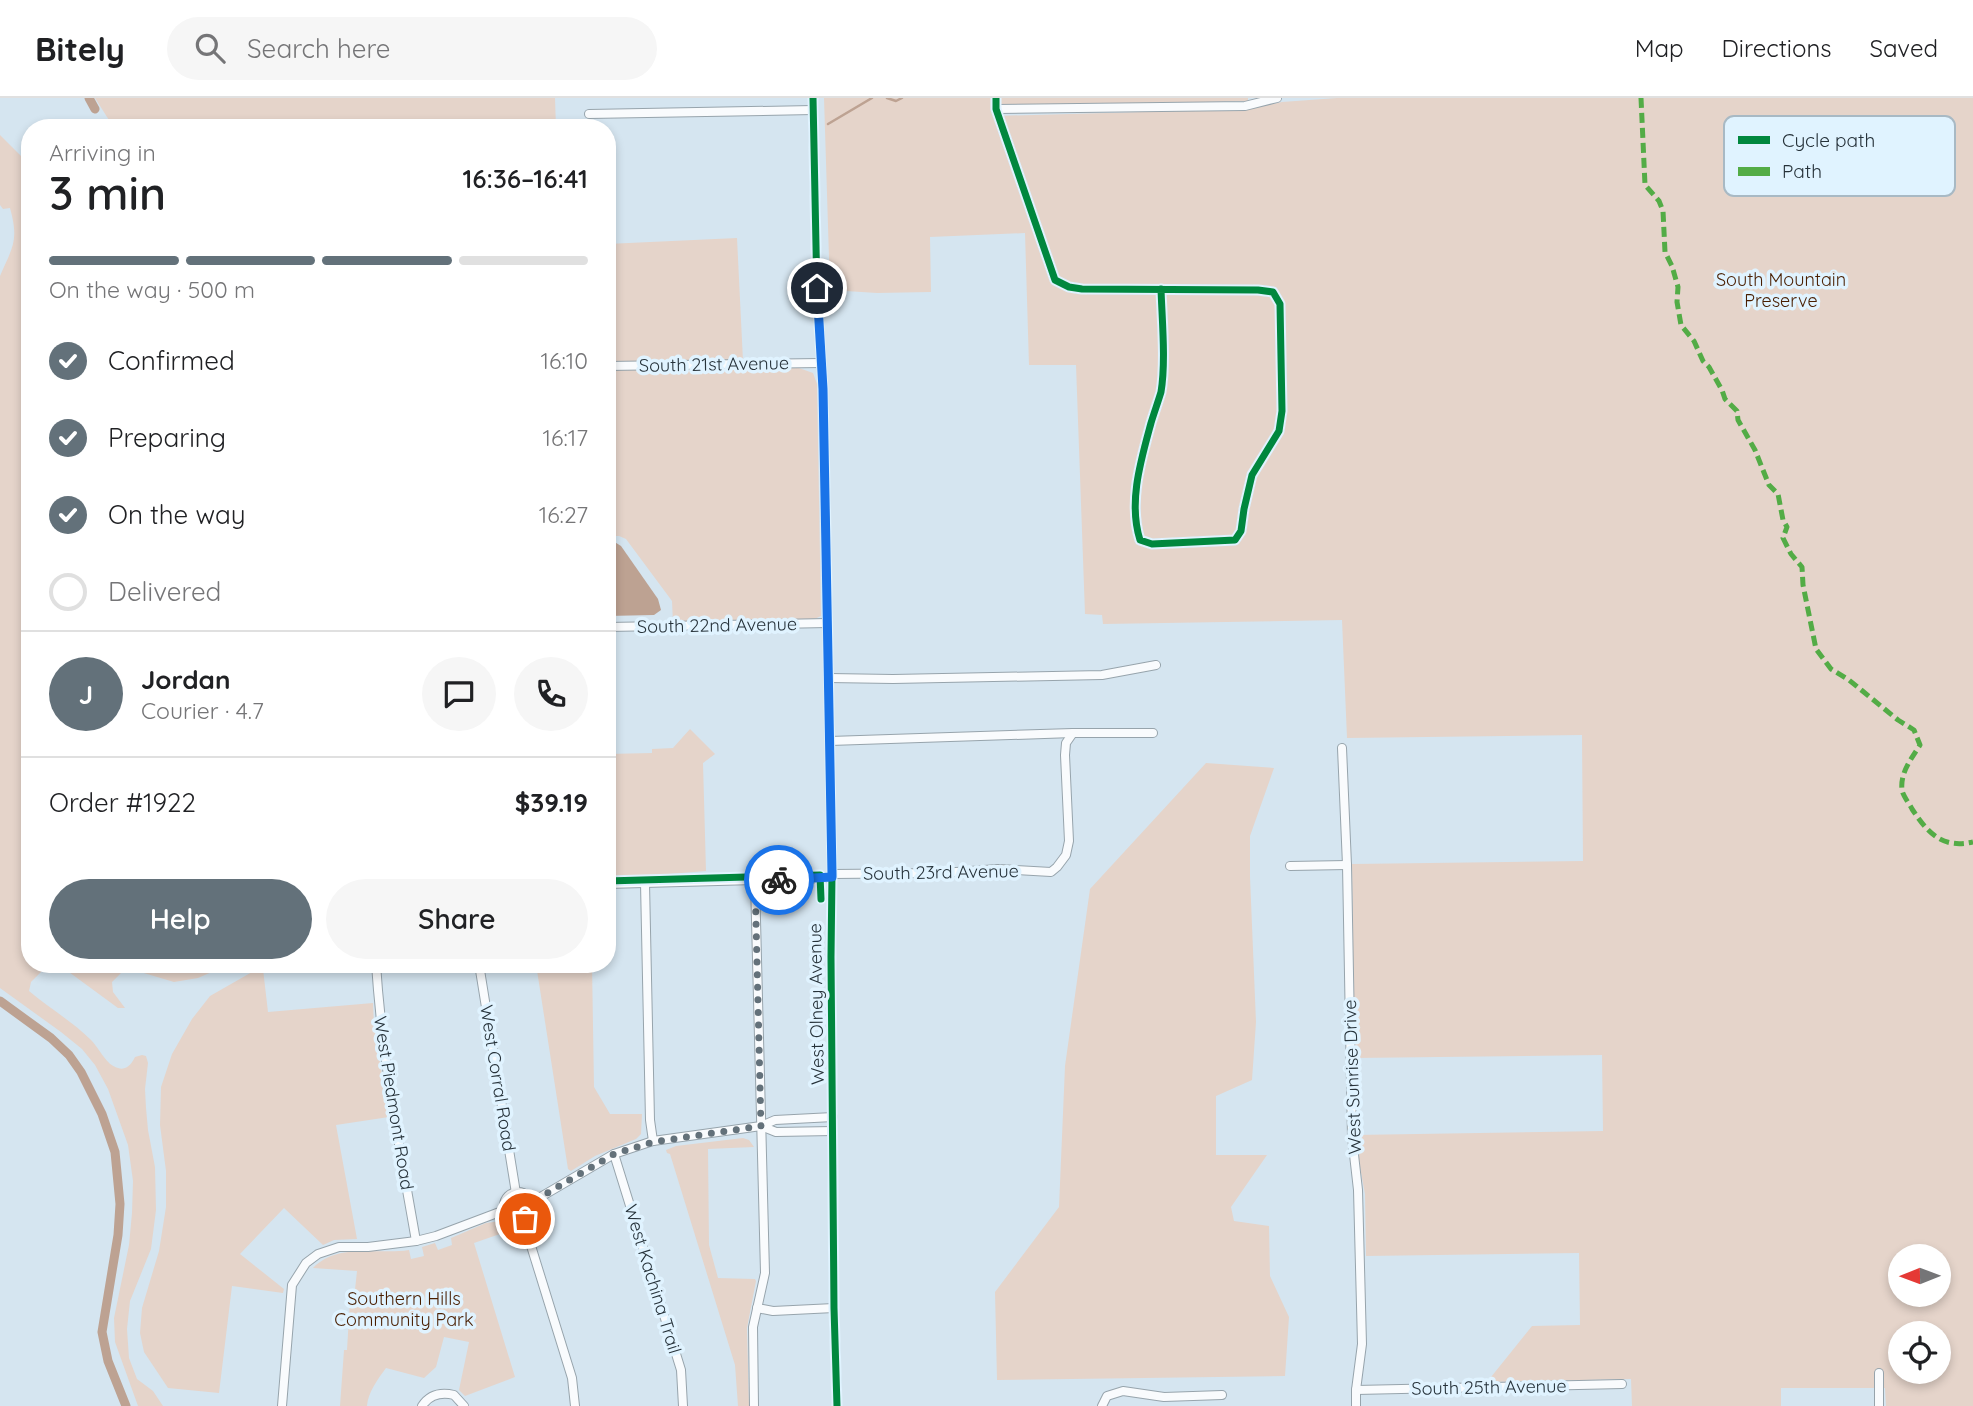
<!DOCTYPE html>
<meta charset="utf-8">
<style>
body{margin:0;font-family:Quicksand,sans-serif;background:#f6f6f6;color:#202124;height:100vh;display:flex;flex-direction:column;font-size:26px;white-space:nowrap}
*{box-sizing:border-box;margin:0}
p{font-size:23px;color:#757577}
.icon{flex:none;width:38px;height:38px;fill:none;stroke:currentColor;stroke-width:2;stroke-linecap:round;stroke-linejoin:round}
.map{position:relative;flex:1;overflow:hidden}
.panel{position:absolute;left:21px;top:21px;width:595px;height:854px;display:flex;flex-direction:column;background:#fff;border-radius:28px;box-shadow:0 4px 10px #0003}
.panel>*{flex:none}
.needle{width:46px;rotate:269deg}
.controls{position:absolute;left:1888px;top:1146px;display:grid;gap:14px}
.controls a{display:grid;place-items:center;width:63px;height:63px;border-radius:50%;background:#fff;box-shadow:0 4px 10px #0003;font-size:35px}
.pin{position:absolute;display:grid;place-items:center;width:60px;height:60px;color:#fff;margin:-30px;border:4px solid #fff;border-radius:50%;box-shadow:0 2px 7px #0007}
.courier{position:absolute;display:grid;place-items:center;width:70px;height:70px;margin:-35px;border:5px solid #1a73e8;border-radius:50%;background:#fff;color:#222;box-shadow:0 2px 9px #0007}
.headline em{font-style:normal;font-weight:600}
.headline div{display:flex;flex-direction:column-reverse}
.headline{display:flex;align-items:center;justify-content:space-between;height:119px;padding:0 28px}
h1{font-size:46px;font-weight:600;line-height:52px}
.bar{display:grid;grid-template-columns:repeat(4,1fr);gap:10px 7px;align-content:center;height:84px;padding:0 28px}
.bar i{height:9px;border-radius:5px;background:#e0e0e0}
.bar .on{background:#63717a}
.bar p{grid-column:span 4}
.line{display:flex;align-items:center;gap:18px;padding:0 28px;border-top:2px solid #e0e0e0}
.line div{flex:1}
.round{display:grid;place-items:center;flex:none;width:74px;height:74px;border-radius:37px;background:#f6f6f6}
ol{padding:0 28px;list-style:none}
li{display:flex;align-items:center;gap:21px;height:77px}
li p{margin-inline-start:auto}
li .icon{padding:7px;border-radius:50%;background:#63717a;color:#fff;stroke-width:4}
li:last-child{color:#757577}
li i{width:38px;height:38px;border:4px solid #e0e0e0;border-radius:50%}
.button{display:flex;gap:14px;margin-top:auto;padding:14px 28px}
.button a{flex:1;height:80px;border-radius:42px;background:#63717a;color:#fff;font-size:28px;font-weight:600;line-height:80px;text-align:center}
.button a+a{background:#f6f6f6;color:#202124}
header{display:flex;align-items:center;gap:42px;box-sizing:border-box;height:98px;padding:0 35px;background:#fff;border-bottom:2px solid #e0e0e0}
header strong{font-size:33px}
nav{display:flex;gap:38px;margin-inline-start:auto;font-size:24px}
.search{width:490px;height:63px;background:#f6f6f6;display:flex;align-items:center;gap:18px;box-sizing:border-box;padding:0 24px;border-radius:38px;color:#757577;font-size:26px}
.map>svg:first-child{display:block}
.green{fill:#e5d4ca;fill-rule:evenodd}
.water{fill:#bda292}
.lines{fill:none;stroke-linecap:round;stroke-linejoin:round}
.stream{stroke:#bda292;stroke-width:2.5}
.canal{stroke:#bda292;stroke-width:9}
.minor-casing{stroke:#97a4ac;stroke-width:10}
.minor{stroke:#f9fbfd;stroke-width:8}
.quiet{stroke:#53ac46;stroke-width:5;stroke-dasharray:10 5;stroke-linecap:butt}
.cycleway-casing{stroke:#e0f3ff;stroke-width:11}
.cycleway{stroke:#00873e;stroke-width:7}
.done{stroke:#63717a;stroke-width:7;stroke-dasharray:0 12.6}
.route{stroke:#1a73e8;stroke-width:9}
.labels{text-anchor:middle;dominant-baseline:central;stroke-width:7;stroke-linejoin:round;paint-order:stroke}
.park-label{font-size:18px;fill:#491e00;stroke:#e0f3ff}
.street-label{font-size:18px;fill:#26323a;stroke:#e0f3ff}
.key{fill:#e0f3ff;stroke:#a8b9c4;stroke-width:2}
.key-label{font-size:19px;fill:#26323a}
</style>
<header>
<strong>Bitely</strong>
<div class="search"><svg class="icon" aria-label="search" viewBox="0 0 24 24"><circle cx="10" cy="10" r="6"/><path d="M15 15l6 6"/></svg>Search here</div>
<nav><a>Map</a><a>Directions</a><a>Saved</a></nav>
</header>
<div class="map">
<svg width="1973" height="1308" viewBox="0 0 1973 1308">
<rect width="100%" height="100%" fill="#d5e5f0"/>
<g class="green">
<path d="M95,0H555L556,30H114Z"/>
<path d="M824,0H993L994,18L1248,11L1282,4L1337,0H1973V1308H1886L1885,1290H1781V1308H1632L1631,1281L1487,1284L1532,1228L1580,1227L1579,1155L1366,1158L1365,1096L1354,1037L1603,1033L1602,957L1354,960L1352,766L1583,763L1582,637L1347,640L1342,522L1103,526L1102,517L1085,516L1076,267H1029L1025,135L930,139L931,194L877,195L830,192ZM1900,1158H1939V1197H1900ZM1900,1236H1939V1274H1900Z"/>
<path d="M1000,0H1248V3L1009,9L1001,7Z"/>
<path d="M0,37L30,67V866H49L31,884L29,893C49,910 73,924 91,942C100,951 106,967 118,970C127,973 132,965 135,959L142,957L146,958L148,965L145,991L146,1010L148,1032L155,1069L156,1112L151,1151L130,1203L127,1231L129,1260L137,1281L153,1293L163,1308H138L115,1244L114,1220L129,1147L132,1115L133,1083L128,1047L108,991L95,967L82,951L61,934L0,890V178C13,148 19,143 10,110L3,111L0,107Z"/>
<path d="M737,140L743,263H607V146Z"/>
<path d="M799,270L813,275L817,286L821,518L810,523L673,525L672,503L626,441L619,438H607V272Z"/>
<path d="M690,631L715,656L703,665L706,773L607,781V656L652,655V651L673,650Z"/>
<path d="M1206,665L1274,670L1250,738V779L1256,924L1252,982L1216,998V1057H1267L1231,1109L1234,1123L1269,1128L1270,1178L1289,1219L1285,1278L997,1282L995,1194L1059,1109L1065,968L1090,791Z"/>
<path d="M58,866H223L214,873L198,880L174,884L137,873L121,875L112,884L113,894L125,910H118Z"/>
<path d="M536,866H592L594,989L610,1016H642L641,1036L636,1041L595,1058L571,1073L568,1071Z"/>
<path d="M259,870L263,871L268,914L373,905L374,928L389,1019L336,1027L357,1141L334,1142L323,1147L284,1110L240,1156L284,1191L283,1195L232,1188L219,1295L168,1290L144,1254L140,1235L142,1210L159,1153L166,1109V1073L160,1027L161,989L172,956L192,921L210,898Z"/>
<path d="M743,1040L749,1042L754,1049L708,1051L709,1147L718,1180L755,1181L756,1183L747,1230L749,1308H738L735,1267L670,1056L667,1055L666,1052L676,1048Z"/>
<circle cx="518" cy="1108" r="14"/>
<path d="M501,1123L507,1125L514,1131L474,1145L515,1279L465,1298L459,1292L469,1244L444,1239L436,1269L424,1280L386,1270C378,1281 368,1294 367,1308H340L344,1252H347L350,1202L354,1201L357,1173L313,1170C338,1144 378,1157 409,1152L411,1161L424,1158L422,1149L435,1145L438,1152L452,1147L451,1140L486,1125Z"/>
</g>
<path class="water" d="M607,443H613L621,448L658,501L661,512L654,517L607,518Z"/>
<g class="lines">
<g class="stream">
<path d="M887,0L896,3L902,0"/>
<path d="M828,26L872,0"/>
</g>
<g class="canal">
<path d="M89,0L95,11"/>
<path d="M0,903L51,940L69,957L81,974L102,1016L115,1054L120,1106L118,1137L102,1234L108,1263L126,1308"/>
</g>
<defs>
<g id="minor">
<path d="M813,0L817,197L823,291L826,437L832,776L831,859L834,1210L837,1308"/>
<path d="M996,0V11L1055,182L1069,189L1082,191L1258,192L1273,194L1280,206L1282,313L1279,333L1252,377L1244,411L1241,433L1235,442L1152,446L1140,442C1128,404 1141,362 1151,325C1154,315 1158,304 1161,294C1166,264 1162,222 1161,191"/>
<path d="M996,11L1245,8L1277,0"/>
<path d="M589,16L813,12"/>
<path d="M607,268L821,265"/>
<path d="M607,529L828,525"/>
<path d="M829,580L893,581L1102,577L1156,567"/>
<path d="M830,643L1073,635"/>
<path d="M1342,650L1347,767L1352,1039L1358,1092L1362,1246L1356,1292V1308"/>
<path d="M1290,768L1347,767"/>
<path d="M832,776L942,775L998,771L1051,774L1057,769L1066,757L1069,743L1065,657L1066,645L1073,635H1153"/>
<path d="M645,785L650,1022L653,1043"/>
<path d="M607,786L832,780"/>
<path d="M376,866C382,960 400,1051 416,1143"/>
<path d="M479,866L516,1095"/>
<path d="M761,1028L776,1034L833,1033"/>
<path d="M614,1056L681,1272L683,1308"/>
<circle cx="518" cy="1108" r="14"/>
<path d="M532,1104L614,1056L653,1043L761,1028L775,1022L833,1019"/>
<path d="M523,1122L572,1280L575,1308"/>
<path d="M757,1210L773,1213L834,1210"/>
<path d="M1879,1275V1308"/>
<path d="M1356,1292L1622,1286"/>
<path d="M282,1308L292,1187L306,1165L318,1156L339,1149H368L416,1143L436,1138L505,1112"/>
<path d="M422,1308C430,1296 441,1294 454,1297L464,1308"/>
<path d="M754,1308L753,1229L765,1175L755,783"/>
<path d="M1102,1308L1107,1298L1123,1293L1164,1299L1222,1297"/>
</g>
</defs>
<use href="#minor" class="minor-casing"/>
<use href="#minor" class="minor"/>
<path class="quiet" d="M1641,0L1645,87L1659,103L1663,113L1665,154L1672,168L1678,189L1677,204L1681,227L1694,243L1703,263L1709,269L1722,292L1725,301L1737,313L1738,322L1755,352L1769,387L1778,396L1783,422L1787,429L1783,440L1791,456L1802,469L1803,487L1816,551L1831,571L1849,582L1898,622L1914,632L1920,647C1911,661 1900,675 1902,692C1903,698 1909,705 1912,711C1928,735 1942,751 1973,744"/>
<defs>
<g id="cycleway">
<path d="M813,0L817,197L823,291L826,437L832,776L831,859L834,1210L837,1308"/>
<path d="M996,0V11L1055,182L1069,189L1082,191L1258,192L1273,194L1280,206L1282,313L1279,333L1252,377L1244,411L1241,433L1235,442L1152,446L1140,442C1128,404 1141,362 1151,325C1154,315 1158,304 1161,294C1166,264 1162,222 1161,191"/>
<path d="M607,783L820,777L821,801"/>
</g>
</defs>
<use href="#cycleway" class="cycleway-casing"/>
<use href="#cycleway" class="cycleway"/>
</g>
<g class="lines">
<path class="done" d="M525,1121L532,1112V1104L614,1056L653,1044L761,1028L755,783L779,782"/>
<path class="route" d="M779,782L832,779V776L823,291L817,190"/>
</g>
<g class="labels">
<g class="park-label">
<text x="1781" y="181">South Mountain<tspan x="1781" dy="21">Preserve</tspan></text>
<text x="404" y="1200">Southern Hills<tspan x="404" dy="21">Community Park</tspan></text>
</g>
<g class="street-label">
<text transform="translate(714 266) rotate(-1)">South 21st Avenue</text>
<text transform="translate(717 527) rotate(-1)">South 22nd Avenue</text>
<text transform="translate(941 774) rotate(-1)">South 23rd Avenue</text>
<text transform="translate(816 906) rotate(-91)">West Olney Avenue</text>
<text transform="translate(1352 979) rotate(-92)">West Sunrise Drive</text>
<text transform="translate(498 980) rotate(81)">West Corral Road</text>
<text transform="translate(394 1005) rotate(81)">West Piedmont Road</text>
<text transform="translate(653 1181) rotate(73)">West Kachina Trail</text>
<text transform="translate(1489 1289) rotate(-1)">South 25th Avenue</text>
</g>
</g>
<rect x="1724" y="18" width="231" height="80" rx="10" class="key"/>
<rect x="1738" y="38" width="32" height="8" fill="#00873e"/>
<rect x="1738" y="69" width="32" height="9" fill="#53ac46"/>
<g class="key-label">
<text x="1782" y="49">Cycle path</text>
<text x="1782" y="80">Path</text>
</g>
</svg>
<div class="controls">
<a><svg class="needle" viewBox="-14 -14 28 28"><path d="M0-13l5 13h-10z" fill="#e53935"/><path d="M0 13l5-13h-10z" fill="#757577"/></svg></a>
<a><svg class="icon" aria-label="locate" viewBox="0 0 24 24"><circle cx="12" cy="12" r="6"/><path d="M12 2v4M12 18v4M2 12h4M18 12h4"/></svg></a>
</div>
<div class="pin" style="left:525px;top:1121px;background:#ea580c"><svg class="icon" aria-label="bag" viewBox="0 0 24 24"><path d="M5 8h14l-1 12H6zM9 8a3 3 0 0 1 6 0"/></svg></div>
<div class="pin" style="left:817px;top:190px;background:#1f2937"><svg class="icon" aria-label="home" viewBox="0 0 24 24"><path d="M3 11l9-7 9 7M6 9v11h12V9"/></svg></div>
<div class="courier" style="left:779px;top:782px"><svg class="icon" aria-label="bike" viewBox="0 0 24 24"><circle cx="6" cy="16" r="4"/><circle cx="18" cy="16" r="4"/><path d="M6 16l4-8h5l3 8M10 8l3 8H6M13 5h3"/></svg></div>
<section class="panel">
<div class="headline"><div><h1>3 min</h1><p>Arriving in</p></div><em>16:36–16:41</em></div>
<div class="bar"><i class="on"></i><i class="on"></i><i class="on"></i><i></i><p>On the way · 500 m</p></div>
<ol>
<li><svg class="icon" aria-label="check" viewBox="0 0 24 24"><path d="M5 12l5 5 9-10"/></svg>Confirmed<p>16:10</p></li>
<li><svg class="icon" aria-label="check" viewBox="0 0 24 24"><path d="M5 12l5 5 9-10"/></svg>Preparing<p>16:17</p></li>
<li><svg class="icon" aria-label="check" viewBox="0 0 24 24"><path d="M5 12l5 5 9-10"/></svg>On the way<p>16:27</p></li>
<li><i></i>Delivered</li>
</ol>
<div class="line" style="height:126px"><b class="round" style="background:#63717a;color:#fff">J</b><div><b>Jordan</b><p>Courier · 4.7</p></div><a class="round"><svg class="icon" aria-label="chat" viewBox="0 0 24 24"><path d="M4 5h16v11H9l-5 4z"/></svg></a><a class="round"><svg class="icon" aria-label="phone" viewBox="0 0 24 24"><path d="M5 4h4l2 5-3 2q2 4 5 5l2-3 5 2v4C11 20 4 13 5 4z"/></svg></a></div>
<div class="line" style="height:91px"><div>Order #1922</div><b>$39.19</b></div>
<div class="button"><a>Help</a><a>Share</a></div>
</section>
</div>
